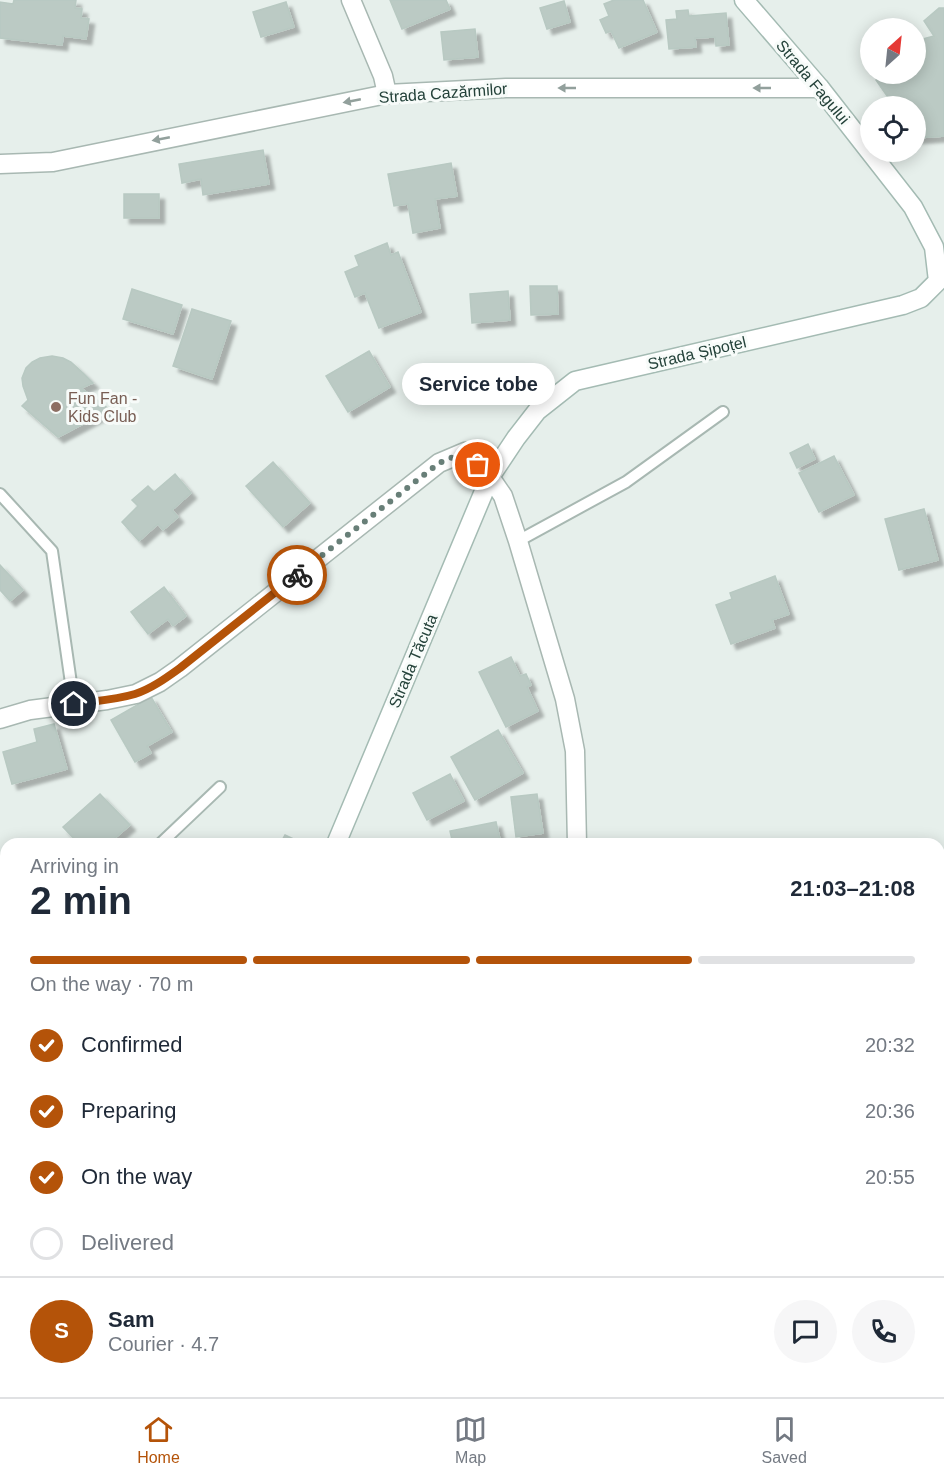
<!DOCTYPE html>
<meta charset="utf-8">
<style>
body{margin:0;font-family:Helvetica,sans-serif;background:#f6f6f7;color:#1f2937;height:100vh;display:flex;flex-direction:column;font-size:22px;white-space:nowrap}
*{box-sizing:border-box;margin:0}
p{font-size:20px;color:#747a83}
.icon{flex:none;width:33px;height:33px;fill:none;stroke:currentColor;stroke-width:2;stroke-linecap:round;stroke-linejoin:round}
.map{position:relative;flex:1;overflow:hidden}
.drawer{position:absolute;left:0px;top:838px;width:945px;height:560px;display:flex;flex-direction:column;background:#fff;border-radius:18px 18px 0 0;box-shadow:0 3px 15px #0003}
.drawer>*{flex:none}
.needle{width:39px;rotate:27deg}
.tools{position:absolute;left:860px;top:18px;display:grid;gap:12px}
.tools a{display:grid;place-items:center;width:66px;height:66px;border-radius:50%;background:#fff;box-shadow:0 3px 15px #0003;font-size:30px}
.pin{position:absolute;display:grid;place-items:center;width:51px;height:51px;color:#fff;margin:-26px;border:3px solid #fff;border-radius:50%;box-shadow:0 2px 6px #0007}
.courier{position:absolute;display:grid;place-items:center;width:60px;height:60px;margin:-30px;border:4px solid #b45309;border-radius:50%;background:#fff;color:#222;box-shadow:0 2px 8px #0007}
.bubble{position:absolute;height:42px;border-radius:21px;background:#fff;box-shadow:0 3px 15px #0003;font-size:20px;font-weight:700;line-height:42px;text-align:center}
.headline em{font-style:normal;font-weight:700}
.headline div{display:flex;flex-direction:column-reverse}
.headline{display:flex;align-items:center;justify-content:space-between;height:102px;padding:0 30px}
h1{font-size:39px;font-weight:700;line-height:45px}
.bar{display:grid;grid-template-columns:repeat(4,1fr);gap:9px 6px;align-content:center;height:72px;padding:0 30px}
.bar i{height:8px;border-radius:4px;background:#e0e1e3}
.bar .selected{background:#b45309}
.bar p{grid-column:span 4}
.line{display:flex;align-items:center;gap:15px;padding:0 30px;border-top:2px solid #e0e1e3}
.line div{flex:1}
.round{display:grid;place-items:center;flex:none;width:63px;height:63px;border-radius:32px;background:#f6f6f7}
ol{padding:0 30px;list-style:none}
li{display:flex;align-items:center;gap:18px;height:66px}
li p{margin-inline-start:auto}
li .icon{padding:6px;border-radius:50%;background:#b45309;color:#fff;stroke-width:4}
li:last-child{color:#747a83}
li i{width:33px;height:33px;border:3px solid #e0e1e3;border-radius:50%}
.menu{display:flex;justify-content:space-around;align-items:center;height:84px;border-top:2px solid #e0e1e3;background:#fff;font-size:16px;color:#747a83}
.menu a{display:grid;justify-items:center;gap:3px}
.menu .selected{color:#b45309}
.map>svg:first-child{display:block}
.building{fill:#bbcac4;stroke:#b8c9c2;stroke-width:1.5;filter:url(#shadow)}
.lines{fill:none;stroke-linecap:round;stroke-linejoin:round}
.lane-casing{stroke:#a8b8b2;stroke-width:14}
.street-casing{stroke:#a8b8b2;stroke-width:21}
.secondary-casing{stroke:#a4bbb3;stroke-width:21}
.lane{stroke:#fff;stroke-width:10}
.street{stroke:#fff;stroke-width:18}
.secondary{stroke:#fff;stroke-width:18}
.oneway{fill:#92a09c}
.done{stroke:#687f78;stroke-width:6;stroke-dasharray:0 10.8}
.route{stroke:#b45309;stroke-width:8}
.education-dot{fill:#8d6e63;stroke:#f7fbf9;stroke-width:2}
.labels{text-anchor:middle;dominant-baseline:central;stroke-width:6;stroke-linejoin:round;paint-order:stroke}
.street-label{font-size:16px;fill:#24423a;stroke:#f7fbf9}
.education-label{font-size:16px;fill:#785e54;stroke:#f7fbf9;text-anchor:start}
</style>
<div class="map">
<svg width="944" height="1397" viewBox="0 0 944 1397">
<defs>
<filter id="shadow"><feDropShadow dx="5.5" dy="5.5" stdDeviation="1.5" flood-color="#0004"/></filter>
</defs>
<rect width="100%" height="100%" fill="#e6efeb"/>
<g class="building">
<path d="M14,0H76L75,8L82,9L81,18L89,19L86,39L63,36L62,45L0,38V2L13,4Z"/>
<path d="M390,0H446L450,9L402,29Z"/>
<path d="M614,0H643L657,32L619,48L611,31L606,33L600,20L609,16L604,4Z"/>
<path d="M564,1L570,22L547,29L540,8Z"/>
<path d="M286,2L294,27L261,37L253,12Z"/>
<path d="M939,8H944V136L916,138L915,106H894L876,80L881,74H915V41L934,36L924,21Z"/>
<path d="M688,10L689,16L726,13L729,45L716,46L715,37L695,38L696,47L669,49L666,20L677,19L676,11Z"/>
<path d="M475,29L478,57L444,60L441,32Z"/>
<path d="M263,150L269,184L203,195L201,179L182,183L179,164Z"/>
<path d="M451,163L457,196L435,199L440,228L413,233L408,204L394,206L388,174Z"/>
<rect x="124" y="194" width="35" height="24"/>
<path d="M387,243L391,255L398,252L421,312L379,328L365,293L355,297L345,272L359,266L355,256Z"/>
<path d="M530,286H557L558,314L531,315Z"/>
<path d="M132,289L182,305L173,334L123,319Z"/>
<path d="M508,291L510,320L472,323L470,294Z"/>
<path d="M192,309L231,321L212,379L173,366Z"/>
<path d="M369,351L390,387L348,412L326,376Z"/>
<path d="M52,356L63,358L71,362L83,373L93,383L81,388L110,410L58,437L22,406L28,400L23,386L22,378L26,368L32,362L40,358Z"/>
<path d="M808,444L815,459L797,468L790,453Z"/>
<path d="M834,456L854,495L819,512L799,473Z"/>
<path d="M273,462L310,503L283,527L246,486Z"/>
<path d="M175,474L191,493L172,510L178,517L163,530L158,524L139,541L122,522L138,506L132,500L148,486L154,492Z"/>
<path d="M924,509L938,560L899,570L885,519Z"/>
<path d="M0,565L23,590L10,601L0,590Z"/>
<path d="M775,576L789,614L772,620L775,628L731,644L716,605L732,599L730,593Z"/>
<path d="M164,587L186,616L173,626L168,619L148,634L131,612Z"/>
<path d="M511,657L520,676L526,674L531,685L527,687L538,711L506,727L479,672Z"/>
<path d="M151,697L172,732L147,746L151,753L135,762L111,720Z"/>
<path d="M54,724L67,769L12,784L3,752L37,742L34,729Z"/>
<path d="M498,730L523,773L475,800L451,757Z"/>
<path d="M450,774L464,801L427,820L413,793Z"/>
<path d="M100,794L130,825L108,844H79L63,827Z"/>
<path d="M537,794L543,833L516,837L511,797Z"/>
<path d="M496,822L501,844H453L450,831Z"/>
<path d="M285,835L304,844H280Z"/>
<path d="M941,893L944,900V914L939,917V894Z"/>
<path d="M6,913V947L0,943V921Z"/>
<path d="M6,1013V1057L0,1062V1019Z"/>
<path d="M4,1149L6,1157V1172L0,1174V1150Z"/>
<path d="M6,1205V1265L0,1266V1207Z"/>
<path d="M6,1289V1318L0,1321V1291Z"/>
<path d="M944,1365V1397H940L939,1392V1367Z"/>
<path d="M29,1392H70L72,1397H30Z"/>
<path d="M127,1392H166L167,1393L163,1397H131Z"/>
<path d="M276,1392H305L300,1397H281Z"/>
</g>
<g class="lines">
<defs>
<g id="lane">
<path d="M0,494L52,551L74,704"/>
<path d="M518,541L626,482L723,412"/>
<path d="M160,844L220,787"/>
<path d="M0,999L6,994"/>
</g>
<g id="street">
<path d="M351,0L383,76L387,94"/>
<path d="M0,164L53,162L387,94L506,88H820"/>
<path d="M0,719L30,710L107,700L136,694L160,682L180,668L439,463L465,452L490,477L503,496L518,541L565,699L575,751L577,844"/>
<path d="M939,1157L944,1170"/>
<path d="M678,1392L682,1397"/>
<path d="M767,1392L769,1397"/>
</g>
<g id="secondary">
<path d="M336,844L490,477L516,438L537,411L575,381L903,305L921,298L938,281L934,247L913,207L820,88L744,0"/>
<path d="M0,1136L6,1141"/>
<path d="M238,1392L242,1397"/>
<path d="M450,1392L452,1397"/>
</g>
</defs>
<use href="#lane" class="lane-casing"/>
<use href="#street" class="street-casing"/>
<use href="#secondary" class="secondary-casing"/>
<use href="#lane" class="lane"/>
<use href="#street" class="street"/>
<use href="#secondary" class="secondary"/>
</g>
<defs><path id="oneway-solid" d="M-6-.8H1V-3.2L6.5 0L1 3.2V.8H-6Z" transform="scale(1.5)"/></defs>
<g class="oneway">
<use href="#oneway-solid" transform="translate(567 88) rotate(-180)"/>
<use href="#oneway-solid" transform="translate(762 88) rotate(-180)"/>
<use href="#oneway-solid" transform="translate(352 101) rotate(169)"/>
<use href="#oneway-solid" transform="translate(161 139) rotate(169)"/>
</g>
<g class="lines">
<path class="done" d="M297,575L439,463L465,452L478,465"/>
<path class="route" d="M74,704C94,701 115,700 135,694C151,689 166,678 180,668L297,575"/>
</g>
<circle class="education-dot" cx="56" cy="407" r="6"/>
<g class="labels">
<g class="street-label">
<text transform="translate(813 82) rotate(50)">Strada Fagului</text>
<text transform="translate(443 93) rotate(-4)">Strada Cazărmilor</text>
<text transform="translate(697 353) rotate(-13)">Strada Șipoțel</text>
<text transform="translate(413 661) rotate(-67)">Strada Tăcuta</text>
</g>
<g class="education-label">
<text x="68" y="398">Fun Fan -<tspan x="68" dy="18">Kids Club</tspan></text>
</g>
</g>
</svg>
<div class="tools">
<a><svg class="needle" viewBox="-14 -14 28 28"><path d="M0-13l5 13h-10z" fill="#e53935"/><path d="M0 13l5-13h-10z" fill="#747a83"/></svg></a>
<a><svg class="icon" aria-label="locate" viewBox="0 0 24 24"><circle cx="12" cy="12" r="6"/><path d="M12 2v4M12 18v4M2 12h4M18 12h4"/></svg></a>
</div>
<div class="pin" style="left:478px;top:465px;background:#ea580c"><svg class="icon" aria-label="bag" viewBox="0 0 24 24"><path d="M5 8h14l-1 12H6zM9 8a3 3 0 0 1 6 0"/></svg></div>
<div class="pin" style="left:74px;top:704px;background:#1f2937"><svg class="icon" aria-label="home" viewBox="0 0 24 24"><path d="M3 11l9-7 9 7M6 9v11h12V9"/></svg></div>
<div class="courier" style="left:297px;top:575px"><svg class="icon" aria-label="bike" viewBox="0 0 24 24"><circle cx="6" cy="16" r="4"/><circle cx="18" cy="16" r="4"/><path d="M6 16l4-8h5l3 8M10 8l3 8H6M13 5h3"/></svg></div>
<div class="bubble" style="left:402px;top:363px;width:153px">Service tobe</div>
<section class="drawer">
<div class="headline"><div><h1>2 min</h1><p>Arriving in</p></div><em>21:03–21:08</em></div>
<div class="bar"><i class="selected"></i><i class="selected"></i><i class="selected"></i><i></i><p>On the way · 70 m</p></div>
<ol>
<li><svg class="icon" aria-label="check" viewBox="0 0 24 24"><path d="M5 12l5 5 9-10"/></svg>Confirmed<p>20:32</p></li>
<li><svg class="icon" aria-label="check" viewBox="0 0 24 24"><path d="M5 12l5 5 9-10"/></svg>Preparing<p>20:36</p></li>
<li><svg class="icon" aria-label="check" viewBox="0 0 24 24"><path d="M5 12l5 5 9-10"/></svg>On the way<p>20:55</p></li>
<li><i></i>Delivered</li>
</ol>
<div class="line" style="height:108px"><b class="round" style="background:#b45309;color:#fff">S</b><div><b>Sam</b><p>Courier · 4.7</p></div><a class="round"><svg class="icon" aria-label="chat" viewBox="0 0 24 24"><path d="M4 5h16v11H9l-5 4z"/></svg></a><a class="round"><svg class="icon" aria-label="phone" viewBox="0 0 24 24"><path d="M5 4h4l2 5-3 2q2 4 5 5l2-3 5 2v4C11 20 4 13 5 4z"/></svg></a></div>
</section>
</div>
<nav class="menu">
<a class="selected"><svg class="icon" aria-label="home" viewBox="0 0 24 24"><path d="M3 11l9-7 9 7M6 9v11h12V9"/></svg>Home</a>
<a><svg class="icon" aria-label="map" viewBox="0 0 24 24"><path d="M3 6l6-2 6 2 6-2v14l-6 2-6-2-6 2zM9 4v14M15 6v14"/></svg>Map</a>
<a><svg class="icon" aria-label="saved" viewBox="0 0 24 24"><path d="M7 4h10v16l-5-4-5 4z"/></svg>Saved</a>
</nav>
